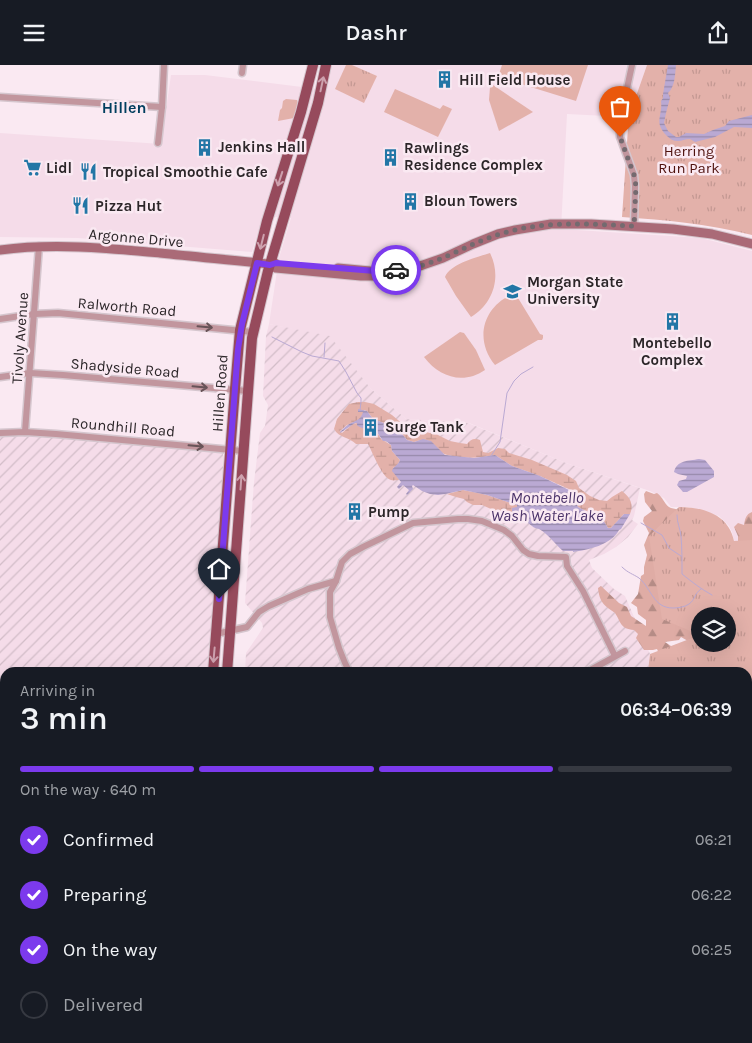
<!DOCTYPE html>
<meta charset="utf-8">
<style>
body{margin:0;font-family:Karla,sans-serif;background:#242831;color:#f1f3f6;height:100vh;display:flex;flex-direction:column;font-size:19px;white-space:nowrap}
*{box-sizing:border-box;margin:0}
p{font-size:16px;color:#9ea1a6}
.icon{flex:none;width:28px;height:28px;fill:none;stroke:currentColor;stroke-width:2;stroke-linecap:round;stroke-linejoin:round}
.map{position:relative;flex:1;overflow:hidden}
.details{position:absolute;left:0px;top:602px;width:752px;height:376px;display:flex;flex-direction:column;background:#171b24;border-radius:15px 15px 0 0;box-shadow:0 5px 20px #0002}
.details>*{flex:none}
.controls{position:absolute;left:691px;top:542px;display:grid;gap:10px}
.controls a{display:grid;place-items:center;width:45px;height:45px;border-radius:50%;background:#171b24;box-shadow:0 5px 20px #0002;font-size:25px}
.pin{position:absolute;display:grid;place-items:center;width:42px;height:42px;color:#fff;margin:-51px -21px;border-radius:50% 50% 50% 0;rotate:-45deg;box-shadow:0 0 5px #0007}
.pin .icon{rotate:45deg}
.courier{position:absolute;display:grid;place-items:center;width:50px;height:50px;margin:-25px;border:4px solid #7c3aed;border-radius:50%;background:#fff;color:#222;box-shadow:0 1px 6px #0007}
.summary em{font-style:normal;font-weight:600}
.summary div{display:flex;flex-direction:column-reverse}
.summary{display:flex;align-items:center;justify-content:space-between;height:85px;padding:0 20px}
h1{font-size:32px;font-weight:600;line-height:38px}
.bar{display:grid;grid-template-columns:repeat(4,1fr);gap:8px 5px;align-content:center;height:60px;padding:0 20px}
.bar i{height:6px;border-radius:4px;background:#363941}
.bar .current{background:#7c3aed}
.bar p{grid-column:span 4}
ol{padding:0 20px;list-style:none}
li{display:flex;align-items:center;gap:15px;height:55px}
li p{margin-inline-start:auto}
li .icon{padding:5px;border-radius:50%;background:#7c3aed;color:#fff;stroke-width:4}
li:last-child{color:#9ea1a6}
li i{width:28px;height:28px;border:2px solid #363941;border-radius:50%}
header{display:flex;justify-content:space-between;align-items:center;height:65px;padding:0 20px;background:#171b24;font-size:22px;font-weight:600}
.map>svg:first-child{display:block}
.built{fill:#f5dce9}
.industrial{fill:url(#industrial-furrows)}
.grass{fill:#e3b1aa}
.forest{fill:url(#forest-firs)}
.wetland{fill:url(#wetland-marsh)}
.park{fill:url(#park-tufts);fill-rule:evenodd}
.water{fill:url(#water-rules)}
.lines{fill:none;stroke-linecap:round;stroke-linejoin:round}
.stream{stroke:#baa9d3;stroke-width:1}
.minor-casing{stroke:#d5c6ce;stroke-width:9}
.secondary-casing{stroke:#d5c6ce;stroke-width:11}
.primary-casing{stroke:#d5c6ce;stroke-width:12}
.minor{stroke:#c2969e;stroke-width:6}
.secondary{stroke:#aa6a77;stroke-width:9}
.primary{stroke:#964a5c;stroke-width:10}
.oneway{stroke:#cda1ae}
.oneway2{stroke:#685358}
.done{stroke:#746a6f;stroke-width:5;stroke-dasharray:0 9}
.route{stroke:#7c3aed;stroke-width:6}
.labels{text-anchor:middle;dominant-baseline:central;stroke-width:5;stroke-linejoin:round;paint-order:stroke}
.poi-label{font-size:15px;font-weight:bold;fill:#2c2629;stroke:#fae9f2;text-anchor:start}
.park-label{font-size:15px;fill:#4f120e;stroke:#fae9f2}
.street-label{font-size:15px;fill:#2c2629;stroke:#fae9f2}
.neighbourhood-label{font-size:16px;font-weight:bold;fill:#003e5e;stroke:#fae9f2}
.water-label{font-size:16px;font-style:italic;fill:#4c346a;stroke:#fae9f2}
</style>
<header><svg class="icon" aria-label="menu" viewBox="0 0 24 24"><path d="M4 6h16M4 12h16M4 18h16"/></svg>Dashr<svg class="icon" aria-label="share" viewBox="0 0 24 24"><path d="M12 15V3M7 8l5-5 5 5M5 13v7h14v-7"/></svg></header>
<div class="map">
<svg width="752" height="978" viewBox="0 0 752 978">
<defs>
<pattern id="industrial-furrows" width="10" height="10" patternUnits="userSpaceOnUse" patternTransform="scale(1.25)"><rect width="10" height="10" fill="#f5dce9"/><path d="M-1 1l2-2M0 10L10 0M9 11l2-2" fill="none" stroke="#d2bdc8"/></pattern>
<pattern id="forest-firs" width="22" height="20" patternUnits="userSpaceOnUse" patternTransform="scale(1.25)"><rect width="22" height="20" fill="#dfaca5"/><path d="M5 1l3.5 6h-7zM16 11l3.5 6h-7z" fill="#b58c86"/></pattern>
<pattern id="wetland-marsh" width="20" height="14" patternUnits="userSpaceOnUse" patternTransform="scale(1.25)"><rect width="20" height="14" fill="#e3b1aa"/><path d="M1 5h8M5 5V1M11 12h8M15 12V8" fill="none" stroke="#c39892"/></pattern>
<pattern id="park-tufts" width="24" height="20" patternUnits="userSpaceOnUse" patternTransform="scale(1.25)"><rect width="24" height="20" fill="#e3b1aa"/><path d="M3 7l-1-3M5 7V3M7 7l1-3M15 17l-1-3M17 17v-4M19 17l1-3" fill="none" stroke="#c39892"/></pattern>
<pattern id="water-rules" width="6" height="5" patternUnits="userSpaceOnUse" patternTransform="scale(1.25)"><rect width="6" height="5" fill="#baa9d3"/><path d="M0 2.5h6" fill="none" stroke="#9789ab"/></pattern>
</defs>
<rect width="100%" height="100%" fill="#fae9f2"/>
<g class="built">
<path d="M332,0H647L634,37L626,52L567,49L561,164L701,173L752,186V475L734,476L732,467L729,461L719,451L689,442H671L664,433L650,426L566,398L469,358L406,354L371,324L330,272L269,259L279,193L291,153L263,151L252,187L78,173L0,172V68L161,79L171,10H205L326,25Z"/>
<rect x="0" y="744" width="5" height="200"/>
</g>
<g class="industrial">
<path d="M269,259L330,271L371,324L406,354L468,358L566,398L640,423L634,451L632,455L638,459L628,472L616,482L604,489L589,495L592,503L614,524L625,531L650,589L648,606L646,607L245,608L246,588L263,563L262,558L245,538L254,417L260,368L265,361L268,340L263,331L266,271Z"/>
<path d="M24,370L223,388V397L224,400L208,607L5,608V744H0V372Z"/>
</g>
<g class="grass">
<path d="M502,0H588L576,36L498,12Z"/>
<path d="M493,20L533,47L499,66L489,35L490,22Z"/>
<path d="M395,24L440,44L443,40L452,44L438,72L384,47Z"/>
<path d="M286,34L297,35L298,38L294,53L278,56L280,45L282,43L283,36Z"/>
<path d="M490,188C502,212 493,239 471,252L456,231L445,212C450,199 477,192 490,188Z"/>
<path d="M515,228L540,269L543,270V273L542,275H538L495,300C473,273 484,240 515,228Z"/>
<path d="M460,267L464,268L476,285L485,305C463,320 439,312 424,292Z"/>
</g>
<g class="forest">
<path d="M646,426L654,429L657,428C663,432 665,441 671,443C674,444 677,444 679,445L700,551V577L688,576L681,572L679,575L665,577L677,585L660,591L657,584L653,585H644L636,573L638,569L634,565C620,564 621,557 615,548C614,547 609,544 608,543C601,538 599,532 598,523L601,521L619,538L627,542L631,551L646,561V555L638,549L637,542L631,538L638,529L641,511L644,509V502L647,490L644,480L649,468L643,456L644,452L652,446L645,437L644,429Z"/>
<path d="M752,447V550L738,479V471L734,462L738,458L744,460C745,454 746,449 752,447Z"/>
</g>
<g class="wetland">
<path d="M358,337H365L374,339L392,350L405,361L422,365L426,367L438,370L450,376L460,378L467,379C471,374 474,373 480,375L483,387L488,388L498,383L505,384L509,388L532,395L567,410L576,416L579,423L590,431L599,435L607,436L612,432L622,426C630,432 634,439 630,449H624L611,463H608L603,455L578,442L571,425L540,411L512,401L495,390C478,393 466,394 448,390C433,387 436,369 414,377L407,375L397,363L373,354L367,346L364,345L363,347V349L359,355L347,360L340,366L342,368L353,359L357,358C362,363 370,368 377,367L381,374L391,380L392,386L400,395L397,401L393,403L399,415C397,415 393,416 391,415C382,413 373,388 368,379H356C349,372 339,373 334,364L337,354L349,339Z"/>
<path d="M463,425L487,430L517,440C517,447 516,451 524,454L520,456L515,452L508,454L502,452L491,444L482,440H473L467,437L464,434L456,432L447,429Z"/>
</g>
<g class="park">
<path d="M346,0H352L377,11L364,38L335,24Z"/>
<path d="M647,0H752V170C709,159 665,155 622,152L628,63L640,41L634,37Z"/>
<path d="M679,442C704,442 729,450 734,476L752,475V682L748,680V608L646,607L648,606L650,589L700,570L662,554L649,471ZM700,551H728V579H700Z"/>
</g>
<g class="water">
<path d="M668,0H676C675,9 675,22 668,28L670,33L666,48L664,58L668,66L676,72H679L686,68L704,69L713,65L725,61L729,56L752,50V63L734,62L715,72L695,77L690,74C685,74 682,76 678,76C673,76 670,74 667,71C653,57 663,51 661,36L663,33V29Z"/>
<path d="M358,344L367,346L373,354L397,363L407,375L414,377L423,374L431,376L445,390L474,393L495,390L512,401L540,411L571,426L578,442L603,455L608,463H611L624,449H630L621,464L619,465C611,480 588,485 573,487V486H563C555,479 548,469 539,464C536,463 534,463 532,461C525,456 519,450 512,447V443L517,442V440L487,430L463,425L445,429L438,430L430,429L422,426L413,420L412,421L413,424L407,430L406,429L409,425L403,420L399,424L397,422L401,417L392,406C393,401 398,401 400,395L392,386L391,380L386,376H383L377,367C374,367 360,363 358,361C357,361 357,359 357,358H355L340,368V367C344,363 347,360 351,358C358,355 361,354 363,347H358Z"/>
<path d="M699,394L705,395L714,406V412L687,427H683L677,420L679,416L686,414L687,411L678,409L674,407C677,395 688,396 699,394Z"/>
<path d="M748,685L752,687V860L748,862Z"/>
<path d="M252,974H579L575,978H250Z"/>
</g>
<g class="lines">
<g class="stream">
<path d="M272,272L302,287L312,291L339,296L346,307L357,328L361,333V337L360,345"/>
<path d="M324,292L325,278"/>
<path d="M491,391L500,377L507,328L514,316L521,309L533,302"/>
<path d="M677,450C677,458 680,463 681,471C682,483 682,496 682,509C692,517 701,524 712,530"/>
<path d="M641,458L662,470L669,483L681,491"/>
<path d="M622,502C628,508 633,509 639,513C652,524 653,543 673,543C678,543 685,542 689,539C695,535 694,529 701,524"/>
</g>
<defs>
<g id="minor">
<path d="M632,0L620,56V72L634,110L635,121L634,161"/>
<path d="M242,8L243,0"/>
<path d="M0,32L162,42"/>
<path d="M158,78L162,42L164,0"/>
<path d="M0,254L34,249L58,248L253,267"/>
<path d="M0,312L30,308L63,310L248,326"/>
<path d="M25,367L39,181"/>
<path d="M0,368L25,367L56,369L243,386"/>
<path d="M216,569L247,562L259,547L269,541L308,524L336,516"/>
<path d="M350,608L345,598L339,583L330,552V527L336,516L342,497L350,489L363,482L413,458L458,454H468L482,456L504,465L512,471L523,485L529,489L538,491L566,492L567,501L583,526L615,591"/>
<path d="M585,608L625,586"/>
<path d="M0,950H5"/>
<path d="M676,974L681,978"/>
<path d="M604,978L608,974"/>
</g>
<g id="secondary">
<path d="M0,185C53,178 106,183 160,188C196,192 233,195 269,199L275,198"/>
<path d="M269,199L276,203L361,211H380L397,209L443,193L473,179L498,169L515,165L551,159H591L673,164L712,169L752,179"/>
<path d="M338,203L370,206"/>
</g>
<g id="primary">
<path d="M213,608L235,324L240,265L267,156L301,47L313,0"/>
<path d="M227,608L252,273L268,206L318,38L326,0"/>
<path d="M748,957L752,954"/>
<path d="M182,978L183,974"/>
<path d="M195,978V974"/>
<path d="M724,978L729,974"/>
</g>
</defs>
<use href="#minor" class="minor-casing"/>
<use href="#secondary" class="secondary-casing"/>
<use href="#primary" class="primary-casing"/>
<use href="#minor" class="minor"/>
<use href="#secondary" class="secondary"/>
<use href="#primary" class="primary"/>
</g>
<defs><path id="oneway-shaft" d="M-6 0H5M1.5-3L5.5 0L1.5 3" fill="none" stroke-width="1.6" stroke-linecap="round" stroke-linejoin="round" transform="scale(1.25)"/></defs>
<g class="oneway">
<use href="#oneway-shaft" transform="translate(322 19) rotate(-78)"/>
<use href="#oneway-shaft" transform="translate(280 114) rotate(108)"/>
<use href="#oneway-shaft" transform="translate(262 177) rotate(104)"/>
<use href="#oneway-shaft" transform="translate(241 417) rotate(-86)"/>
<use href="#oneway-shaft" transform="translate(214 590) rotate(95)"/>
</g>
<g class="oneway2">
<use href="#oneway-shaft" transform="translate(205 262) rotate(5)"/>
<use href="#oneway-shaft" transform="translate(200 322) rotate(5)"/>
<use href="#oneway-shaft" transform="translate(196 381) rotate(5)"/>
</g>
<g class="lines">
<path class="done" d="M396,205C432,203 463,181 497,170C541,155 588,159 634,161L636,121L634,110L620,72"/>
<path class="route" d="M219,534L238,284L242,259L257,198L270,200L276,198L375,206L396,205"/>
</g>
<defs>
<symbol id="building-bare" viewBox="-9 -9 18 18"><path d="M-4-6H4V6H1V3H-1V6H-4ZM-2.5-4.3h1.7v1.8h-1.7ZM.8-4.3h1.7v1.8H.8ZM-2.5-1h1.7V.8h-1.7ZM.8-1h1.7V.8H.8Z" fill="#2276a6" stroke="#fae9f2" stroke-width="2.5" paint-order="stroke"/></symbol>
<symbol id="supermarket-bare" viewBox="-9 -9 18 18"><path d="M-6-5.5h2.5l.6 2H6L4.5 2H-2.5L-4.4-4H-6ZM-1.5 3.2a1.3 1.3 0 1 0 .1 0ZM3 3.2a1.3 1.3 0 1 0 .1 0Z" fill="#2276a6" stroke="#fae9f2" stroke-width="2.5" paint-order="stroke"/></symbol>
<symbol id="restaurant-bare" viewBox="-9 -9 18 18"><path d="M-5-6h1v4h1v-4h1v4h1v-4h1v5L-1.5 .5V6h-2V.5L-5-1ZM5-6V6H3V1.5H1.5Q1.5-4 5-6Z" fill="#2276a6" stroke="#fae9f2" stroke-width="2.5" paint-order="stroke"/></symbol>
<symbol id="university-bare" viewBox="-9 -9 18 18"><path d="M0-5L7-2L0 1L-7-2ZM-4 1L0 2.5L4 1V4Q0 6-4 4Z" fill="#2276a6" stroke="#fae9f2" stroke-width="2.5" paint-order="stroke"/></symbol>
</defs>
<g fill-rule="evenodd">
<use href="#building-bare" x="432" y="2" width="25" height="25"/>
<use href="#building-bare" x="192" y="70" width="25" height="25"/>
<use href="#building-bare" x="378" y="80" width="25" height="25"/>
<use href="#supermarket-bare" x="20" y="90" width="25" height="25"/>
<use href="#restaurant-bare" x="76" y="94" width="25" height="25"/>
<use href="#building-bare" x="398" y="124" width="25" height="25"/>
<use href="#restaurant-bare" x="68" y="128" width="25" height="25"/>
<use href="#university-bare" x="500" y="214" width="25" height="25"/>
<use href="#building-bare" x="660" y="244" width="25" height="25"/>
<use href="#building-bare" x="358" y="350" width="25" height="25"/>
<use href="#building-bare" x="342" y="434" width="25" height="25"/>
</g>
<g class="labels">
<g class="poi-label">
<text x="459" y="15">Hill Field House</text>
<text x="218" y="82">Jenkins Hall</text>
<text x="404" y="83">Rawlings<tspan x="404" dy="17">Residence Complex</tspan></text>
<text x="46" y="103">Lidl</text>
<text x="103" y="107">Tropical Smoothie Cafe</text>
<text x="424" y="136">Bloun Towers</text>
<text x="95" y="141">Pizza Hut</text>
<text x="527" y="217">Morgan State<tspan x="527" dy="17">University</tspan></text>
<text x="672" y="278" text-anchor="middle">Montebello<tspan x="672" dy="17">Complex</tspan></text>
<text x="385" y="362">Surge Tank</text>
<text x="368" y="447">Pump</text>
</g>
<g class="park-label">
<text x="689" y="86">Herring<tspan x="689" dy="17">Run Park</tspan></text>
</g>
<g class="street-label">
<text transform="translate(136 173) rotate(5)">Argonne Drive</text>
<text transform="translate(127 242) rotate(5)">Ralworth Road</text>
<text transform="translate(20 273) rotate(-86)">Tivoly Avenue</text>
<text transform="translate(125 303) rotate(5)">Shadyside Road</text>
<text transform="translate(220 328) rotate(-86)">Hillen Road</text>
<text transform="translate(123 362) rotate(5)">Roundhill Road</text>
</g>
<g class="neighbourhood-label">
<text x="124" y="42">Hillen</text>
</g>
<g class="water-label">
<text x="547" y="432">Montebello<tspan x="547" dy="18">Wash Water Lake</tspan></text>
</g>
</g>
</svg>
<div class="controls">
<a><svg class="icon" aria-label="layers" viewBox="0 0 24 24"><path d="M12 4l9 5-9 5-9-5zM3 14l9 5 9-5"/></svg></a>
</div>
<div class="pin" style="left:620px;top:72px;background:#ea580c"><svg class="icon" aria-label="bag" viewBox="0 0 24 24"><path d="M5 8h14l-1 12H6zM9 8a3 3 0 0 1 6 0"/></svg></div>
<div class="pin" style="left:219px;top:534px;background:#1f2937"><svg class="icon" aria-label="home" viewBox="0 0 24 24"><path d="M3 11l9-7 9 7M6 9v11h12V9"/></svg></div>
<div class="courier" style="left:396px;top:205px"><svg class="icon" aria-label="car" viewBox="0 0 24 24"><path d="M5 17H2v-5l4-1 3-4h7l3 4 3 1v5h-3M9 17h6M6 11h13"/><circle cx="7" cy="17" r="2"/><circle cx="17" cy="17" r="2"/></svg></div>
<section class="details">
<div class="summary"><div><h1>3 min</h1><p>Arriving in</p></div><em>06:34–06:39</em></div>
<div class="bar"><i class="current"></i><i class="current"></i><i class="current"></i><i></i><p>On the way · 640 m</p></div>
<ol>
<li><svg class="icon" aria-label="check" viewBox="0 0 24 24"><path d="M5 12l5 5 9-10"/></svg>Confirmed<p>06:21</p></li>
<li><svg class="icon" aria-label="check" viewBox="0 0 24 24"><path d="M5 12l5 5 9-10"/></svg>Preparing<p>06:22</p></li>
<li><svg class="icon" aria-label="check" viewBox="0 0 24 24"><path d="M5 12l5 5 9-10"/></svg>On the way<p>06:25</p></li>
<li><i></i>Delivered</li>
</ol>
</section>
</div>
